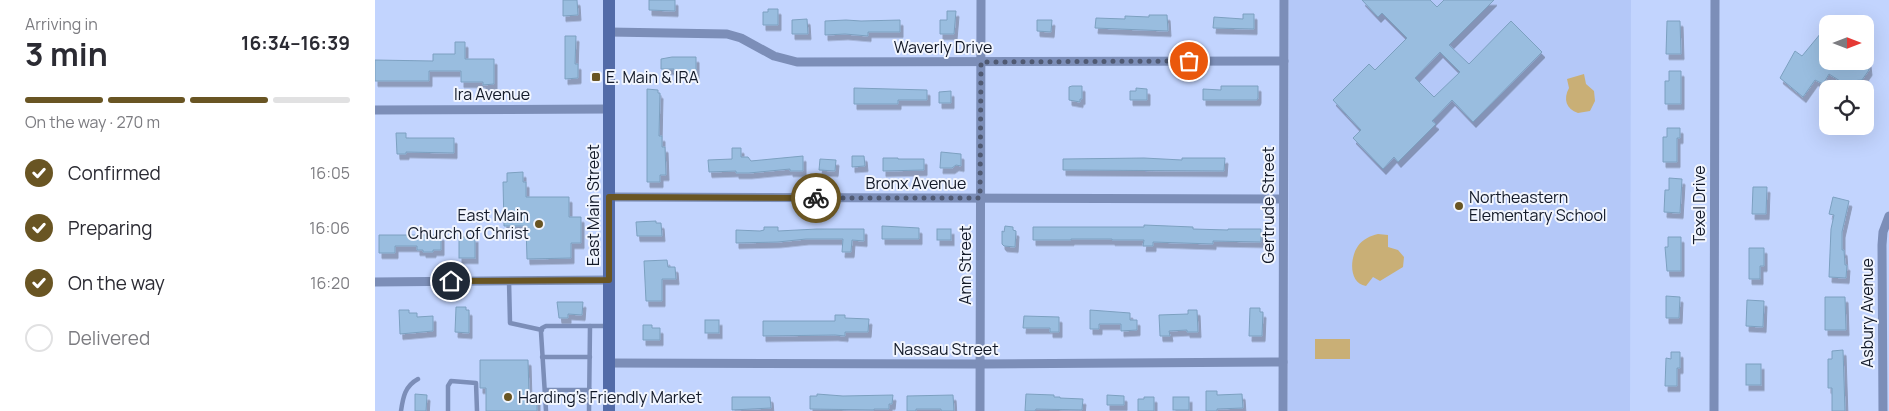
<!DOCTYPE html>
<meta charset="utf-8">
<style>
body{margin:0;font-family:Manrope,sans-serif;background:#f7f7f7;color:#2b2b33;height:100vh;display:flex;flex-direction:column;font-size:19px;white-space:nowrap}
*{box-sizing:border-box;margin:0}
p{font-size:16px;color:#7c7c81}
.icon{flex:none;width:28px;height:28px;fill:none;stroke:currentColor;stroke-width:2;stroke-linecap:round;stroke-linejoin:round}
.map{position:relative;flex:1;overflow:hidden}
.sheet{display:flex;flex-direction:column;background:#fff;width:375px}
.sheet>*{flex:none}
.needle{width:32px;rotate:90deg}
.controls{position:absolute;left:1444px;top:15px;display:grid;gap:10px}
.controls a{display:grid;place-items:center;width:55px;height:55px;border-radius:10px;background:#fff;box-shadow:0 5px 20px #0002;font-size:25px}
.pin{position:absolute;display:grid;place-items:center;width:42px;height:42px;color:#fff;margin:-21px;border:2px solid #fff;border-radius:50%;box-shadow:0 1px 5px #0007}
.courier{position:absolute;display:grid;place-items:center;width:50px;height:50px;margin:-25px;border:4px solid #695523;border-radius:50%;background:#fff;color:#222;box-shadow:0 1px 6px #0007}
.head em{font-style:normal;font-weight:700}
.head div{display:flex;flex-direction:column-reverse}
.head{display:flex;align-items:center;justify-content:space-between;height:85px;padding:0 25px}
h1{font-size:32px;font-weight:700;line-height:38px}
.bar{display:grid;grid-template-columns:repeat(4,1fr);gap:8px 5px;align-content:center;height:60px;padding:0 25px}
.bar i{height:6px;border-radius:4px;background:#e1e1e2}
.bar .on{background:#695523}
.bar p{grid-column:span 4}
ol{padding:0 25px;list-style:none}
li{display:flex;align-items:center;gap:15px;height:55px}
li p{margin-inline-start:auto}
li .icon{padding:5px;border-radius:50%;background:#695523;color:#fff;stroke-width:4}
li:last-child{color:#7c7c81}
li i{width:28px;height:28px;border:2px solid #e1e1e2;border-radius:50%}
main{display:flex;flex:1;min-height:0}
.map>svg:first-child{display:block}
.built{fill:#b4c8f8}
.green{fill:#c9af76}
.building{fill:#99bddf;stroke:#7ca0c0;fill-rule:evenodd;filter:url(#shadow)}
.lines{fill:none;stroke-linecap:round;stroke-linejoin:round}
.lane{stroke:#7c8eb8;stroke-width:4.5}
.street{stroke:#7c8eb8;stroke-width:9}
.secondary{stroke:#526ba8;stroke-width:12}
.done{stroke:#505a73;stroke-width:5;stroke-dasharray:0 9}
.route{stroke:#695523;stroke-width:6}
.poi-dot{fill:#695523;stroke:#f1f5fe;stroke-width:2}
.labels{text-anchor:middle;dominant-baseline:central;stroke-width:4;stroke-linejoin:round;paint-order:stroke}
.street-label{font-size:16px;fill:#121928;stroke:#f1f5fe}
.poi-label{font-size:16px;fill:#121928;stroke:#f1f5fe;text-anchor:start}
</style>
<main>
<section class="sheet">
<div class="head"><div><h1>3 min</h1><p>Arriving in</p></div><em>16:34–16:39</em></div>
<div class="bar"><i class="on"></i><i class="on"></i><i class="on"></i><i></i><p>On the way · 270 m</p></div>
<ol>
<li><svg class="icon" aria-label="check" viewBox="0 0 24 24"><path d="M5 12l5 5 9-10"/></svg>Confirmed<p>16:05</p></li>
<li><svg class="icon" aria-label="check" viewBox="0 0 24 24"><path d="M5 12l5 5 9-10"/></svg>Preparing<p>16:06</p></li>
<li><svg class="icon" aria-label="check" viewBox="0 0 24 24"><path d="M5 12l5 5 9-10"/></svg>On the way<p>16:20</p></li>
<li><i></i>Delivered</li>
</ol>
</section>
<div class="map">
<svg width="1514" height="411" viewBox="0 0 1514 411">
<defs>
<filter id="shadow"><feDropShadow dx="3" dy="5.5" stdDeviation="0" flood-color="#0004"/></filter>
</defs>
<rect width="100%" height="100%" fill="#c2d4fe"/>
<path class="built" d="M914,0H1256L1255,411H913Z"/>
<g class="green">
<path d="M1209,74L1211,84L1219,91L1220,101L1215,111L1203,113C1191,109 1188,99 1194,88L1192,79Z"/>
<path d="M1003,234L1013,235V247L1023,250L1029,257L1028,267L1005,281L998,277L991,286C973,283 975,257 983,246C988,239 995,236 1003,234Z"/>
<rect x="940" y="339" width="35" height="20"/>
</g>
<g class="building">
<path d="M188,0H202L203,15L188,16Z"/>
<path d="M274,0H300V11L274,10Z"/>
<path d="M987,0H1055L1062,7L1069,0H1119L1074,45L1094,64L1136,21L1167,52L1098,122L1077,100L1057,121L1061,124L1023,162L1019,157L1008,169L978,138L986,130L958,100L994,64L1000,70L1032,38L1007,13L1003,17ZM1065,52L1085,72L1059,97L1040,78Z"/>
<path d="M393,9H403V25H388V12H393Z"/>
<path d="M572,11H581L579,34H565V20H572Z"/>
<path d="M868,14H879V29L838,28L839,17L868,19Z"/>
<path d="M774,15H792L793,31L720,28L721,18L750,19V16L774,17Z"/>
<path d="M432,19L433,34H417V20Z"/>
<path d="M471,20L486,21L525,20V32H493V36L470,34L450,35V21Z"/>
<path d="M662,20H677L676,32L662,31Z"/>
<path d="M1292,21H1305L1306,54H1291Z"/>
<path d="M1446,33L1452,38V61H1493L1494,70L1487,80L1476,81L1473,86L1454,74L1448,84L1440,80L1428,97L1405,78L1420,51L1427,56Z"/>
<path d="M190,36H201L200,64H203V78L190,79Z"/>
<path d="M80,42H90V59H119V84L108,85V82H86V71H54V81H0V60L58,61V54H80Z"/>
<path d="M297,57H321V73H299V69H286V59Z"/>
<path d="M1294,71H1306V104H1290V81H1294Z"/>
<path d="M697,86H707V99H705V102L694,100V87Z"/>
<path d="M846,86H883V98L882,100H828V89L846,90Z"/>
<path d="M479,88L552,90V100H523V104H479Z"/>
<path d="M761,88L772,89V100H755V91H761Z"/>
<path d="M272,89L283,90V93H285L284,136H287V147H290L291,175H285V182H272Z"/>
<path d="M576,91V103H564V92Z"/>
<path d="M1292,128H1305V138H1302V162H1288V137H1292Z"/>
<path d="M21,133H31V138H79V153L31,152V154H22Z"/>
<path d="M357,148H366V157H373L376,161L428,156V171H415V169L374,173H361V171L334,172L333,160L357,159Z"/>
<path d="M566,152L586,154V166L581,165L577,168H565Z"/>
<path d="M477,156H489L490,166L477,167Z"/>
<path d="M508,158H523V159H549V170L508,171Z"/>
<path d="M769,158L807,160V158H850L849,171L688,170V159Z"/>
<path d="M445,159L461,160L460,171L444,170Z"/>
<path d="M148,172V182H151V197H194V217H206V243H196V258L152,259L151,226H129L128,182H132V173Z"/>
<path d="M1294,178L1307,179L1305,213L1289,212L1290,190H1294Z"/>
<path d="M1378,187H1392L1391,214H1377Z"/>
<path d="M1458,197L1474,201L1467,232V250H1469L1470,265H1472L1471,278L1454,277L1456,229L1459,215L1454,214Z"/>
<path d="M281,221V223H286L287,236H262L261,222Z"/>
<path d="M769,225L818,227V229L853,230V229H886V242L838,241V244L778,242V246H768L769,240H737V239H696V240H658V227H769Z"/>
<path d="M507,226L544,228V239H507Z"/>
<path d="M630,226L638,227V230L641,231L640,247L629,246L627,244V231L629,232Z"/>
<path d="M389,227H403V231L442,229H489V241L477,240L476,252H467L468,239H431L403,242L361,243V230L385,231L389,230Z"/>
<rect x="562" y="229" width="14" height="11"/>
<path d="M4,235H66V250H58V252H48V250H42V246H20V253H4Z"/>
<rect x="84" y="237" width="16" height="21"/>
<path d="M1293,237H1306V271H1292L1290,247H1293Z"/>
<path d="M1374,248H1389V266H1385V279H1374Z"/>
<path d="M292,260L293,267H300L301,279H287V301H271L269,261Z"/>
<path d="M1291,296L1305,297L1304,318H1291Z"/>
<path d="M1450,297H1470L1471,330H1450Z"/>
<path d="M1372,300L1389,301L1388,327L1371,326Z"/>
<path d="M182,302H208L207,315L193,314V318H184Z"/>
<path d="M81,307H91V310H94V333L80,332Z"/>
<path d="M875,308H885V312H888L887,336H874Z"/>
<path d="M24,310H34V313H42V317L58,316V331L25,334Z"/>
<path d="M715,310L755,313V320H762V330L746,331V324H724V329H715Z"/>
<path d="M813,310H822L823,332H812V330L794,331L795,336H785L784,315L813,314Z"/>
<path d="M460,315H470V318L494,319L493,332H470V336L460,335L388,336V321H460Z"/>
<path d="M649,316L684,317V332H675V328H648Z"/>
<rect x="330" y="320" width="14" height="13"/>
<path d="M268,325H277V328H285V340H268Z"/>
<path d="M1468,350L1470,411H1457V388H1453V359H1457V351Z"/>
<path d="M1296,352H1305V368H1302V386H1290L1291,358L1296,359Z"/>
<path d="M105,360H153L154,394H162V411H111V388H105Z"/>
<rect x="1371" y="364" width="15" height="21"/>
<path d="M831,391H842V395L867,394L868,408L842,409V411H831Z"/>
<path d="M40,394L52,395L51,411H40Z"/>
<path d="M442,394L468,396L518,395L517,404H514V409H499V410L435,409V396H442Z"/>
<path d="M651,394L679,395V397H685V398L708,399L707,410L661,409L660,411H650Z"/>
<path d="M578,395L579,411H566V409H541V411H532V396Z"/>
<path d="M732,395L749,396V405H732Z"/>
<path d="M357,397H395L396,408L357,410Z"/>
<path d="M769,397H779V411H763V399H769Z"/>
<rect x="798" y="397" width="16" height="13"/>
</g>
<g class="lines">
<g class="lane">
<path d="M134,281L135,323L167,330"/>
<path d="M167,357H215"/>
<path d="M171,390H215"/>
<path d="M26,411C28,397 30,386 43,379"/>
<path d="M73,411V386L76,381L101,383L102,411"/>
<path d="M171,411L166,332L167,328L171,326H232"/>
<path d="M214,411L215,326"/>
</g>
<g class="street">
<path d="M234,32L352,34L366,38L399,56L422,62L909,61"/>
<path d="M0,110L235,109"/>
<path d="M234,197L908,199"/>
<path d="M0,282L234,280"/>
<path d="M234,363L605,364L908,362"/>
<path d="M605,411L606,0"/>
<path d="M908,411L909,0"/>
<path d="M1339,411L1340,0"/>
<path d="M1508,411L1507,245L1508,232L1514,216"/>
</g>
<path class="secondary" d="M234,411V0"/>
</g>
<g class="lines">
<path class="done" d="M441,198H605L606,62L814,61"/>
<path class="route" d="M76,281L234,280V197L441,198"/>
</g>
<g class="poi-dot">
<rect x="216" y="72" width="10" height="10" rx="2.5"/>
<circle cx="1084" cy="206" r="5"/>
<circle cx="164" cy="224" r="5"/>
<circle cx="133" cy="397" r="5"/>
</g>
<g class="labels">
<g class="street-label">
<text x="568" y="47">Waverly Drive</text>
<text x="117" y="94">Ira Avenue</text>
<text x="541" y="183">Bronx Avenue</text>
<text transform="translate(218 205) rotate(-90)">East Main Street</text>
<text transform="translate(893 205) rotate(-90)">Gertrude Street</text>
<text transform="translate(1324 205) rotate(-90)">Texel Drive</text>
<text transform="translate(590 265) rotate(-90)">Ann Street</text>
<text transform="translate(1492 313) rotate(-90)">Asbury Avenue</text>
<text x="571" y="349">Nassau Street</text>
</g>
<g class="poi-label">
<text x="231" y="77">E. Main &amp; IRA</text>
<text x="1094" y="197">Northeastern<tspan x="1094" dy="18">Elementary School</tspan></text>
<text x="154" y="215" text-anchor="end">East Main<tspan x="154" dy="18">Church of Christ</tspan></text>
<text x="143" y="397">Harding's Friendly Market</text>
</g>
</g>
</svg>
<div class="controls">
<a><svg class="needle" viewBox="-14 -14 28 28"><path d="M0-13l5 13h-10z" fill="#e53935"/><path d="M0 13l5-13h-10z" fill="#7c7c81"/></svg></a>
<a><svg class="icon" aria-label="locate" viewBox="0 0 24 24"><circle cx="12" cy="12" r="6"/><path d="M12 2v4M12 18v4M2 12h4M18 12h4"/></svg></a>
</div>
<div class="pin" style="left:814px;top:61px;background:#ea580c"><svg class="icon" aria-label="bag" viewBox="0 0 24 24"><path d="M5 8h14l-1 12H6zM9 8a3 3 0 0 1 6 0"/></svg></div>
<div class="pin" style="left:76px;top:281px;background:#1f2937"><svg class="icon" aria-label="home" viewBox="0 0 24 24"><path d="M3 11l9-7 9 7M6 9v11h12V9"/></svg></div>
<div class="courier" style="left:441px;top:198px"><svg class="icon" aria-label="bike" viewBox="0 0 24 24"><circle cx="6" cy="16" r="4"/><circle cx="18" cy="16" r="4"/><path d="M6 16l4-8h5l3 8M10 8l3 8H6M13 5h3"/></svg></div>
</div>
</main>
